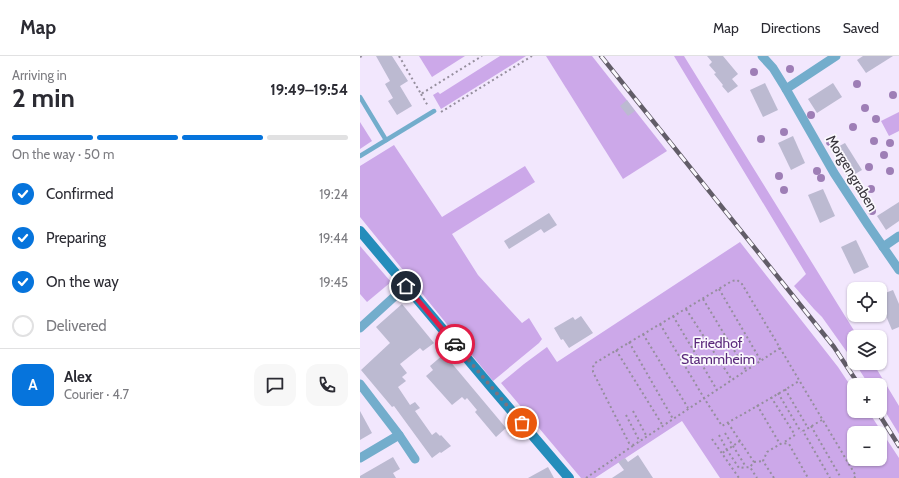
<!DOCTYPE html>
<meta charset="utf-8">
<style>
body{margin:0;font-family:Cabin,sans-serif;background:#f7f7f7;color:#2b2b33;height:100vh;display:flex;flex-direction:column;font-size:15px;white-space:nowrap}
*{box-sizing:border-box;margin:0}
p{font-size:13px;color:#7c7c81}
.icon{flex:none;width:22px;height:22px;fill:none;stroke:currentColor;stroke-width:2;stroke-linecap:round;stroke-linejoin:round}
.map{position:relative;flex:1;overflow:hidden}
.drawer{display:flex;flex-direction:column;background:#fff;width:360px}
.drawer>*{flex:none}
.buttons{position:absolute;left:487px;top:226px;display:grid;gap:8px}
.buttons a{display:grid;place-items:center;width:40px;height:40px;border-radius:8px;background:#fff;box-shadow:0 1px 3px #0004;font-size:20px}
.pin{position:absolute;display:grid;place-items:center;width:34px;height:34px;color:#fff;margin:-17px;border:2px solid #fff;border-radius:50%;box-shadow:0 1px 4px #0007}
.courier{position:absolute;display:grid;place-items:center;width:40px;height:40px;margin:-20px;border:3px solid #e11d48;border-radius:50%;background:#fff;color:#222;box-shadow:0 1px 5px #0007}
.overview em{font-style:normal;font-weight:800}
.overview div{display:flex;flex-direction:column-reverse}
.overview{display:flex;align-items:center;justify-content:space-between;height:68px;padding:0 12px}
h1{font-size:26px;font-weight:800;line-height:30px}
.bar{display:grid;grid-template-columns:repeat(4,1fr);gap:6px 4px;align-content:center;height:48px;padding:0 12px}
.bar i{height:5px;border-radius:3px;background:#e1e1e2}
.bar .active{background:#0674dc}
.bar p{grid-column:span 4}
.line{display:flex;align-items:center;gap:10px;padding:0 12px;border-top:1px solid #e1e1e2}
.line div{flex:1}
.round{display:grid;place-items:center;flex:none;width:42px;height:42px;border-radius:12px;background:#f7f7f7}
ol{padding:0 12px;list-style:none}
li{display:flex;align-items:center;gap:12px;height:44px}
li p{margin-inline-start:auto}
li .icon{padding:4px;border-radius:50%;background:#0674dc;color:#fff;stroke-width:4}
li:last-child{color:#7c7c81}
li i{width:22px;height:22px;border:2px solid #e1e1e2;border-radius:50%}
header{display:flex;align-items:center;gap:24px;box-sizing:border-box;height:56px;padding:0 20px;background:#fff;border-bottom:1px solid #e1e1e2}
header strong{font-size:19px}
nav{display:flex;gap:22px;margin-inline-start:auto;font-size:14px}
main{display:flex;flex:1;min-height:0}
.map>svg:first-child{display:block}
.green{fill:#cca8e9;fill-rule:evenodd}
.building{fill:#bcbad1}
.lines{fill:none;stroke-linecap:round;stroke-linejoin:round}
.path{stroke:#958e9d;stroke-width:2;stroke-dasharray:2 3;stroke-linecap:butt}
.lane{stroke:#73adcc;stroke-width:4.5}
.street{stroke:#73adcc;stroke-width:9}
.secondary{stroke:#248dbb;stroke-width:10}
.rail-casing{stroke:#625d68;stroke-width:4.5}
.rail{stroke:#faf8fd;stroke-width:3;stroke-dasharray:9;stroke-linecap:butt}
.tree{fill:#9e7eb6}
.done{stroke:#797380;stroke-width:4;stroke-dasharray:0 7.2}
.route{stroke:#e11d48;stroke-width:5}
.labels{text-anchor:middle;dominant-baseline:central;stroke-width:3.5;stroke-linejoin:round;paint-order:stroke}
.street-label{font-size:14px;fill:#38343c;stroke:#faf8fd}
.park-label{font-size:14px;fill:#5a297b;stroke:#faf8fd}
</style>
<header>
<strong>Map</strong>
<nav><a>Map</a><a>Directions</a><a>Saved</a></nav>
</header>
<main>
<section class="drawer">
<div class="overview"><div><h1>2 min</h1><p>Arriving in</p></div><em>19:49–19:54</em></div>
<div class="bar"><i class="active"></i><i class="active"></i><i class="active"></i><i></i><p>On the way · 50 m</p></div>
<ol>
<li><svg class="icon" aria-label="check" viewBox="0 0 24 24"><path d="M5 12l5 5 9-10"/></svg>Confirmed<p>19:24</p></li>
<li><svg class="icon" aria-label="check" viewBox="0 0 24 24"><path d="M5 12l5 5 9-10"/></svg>Preparing<p>19:44</p></li>
<li><svg class="icon" aria-label="check" viewBox="0 0 24 24"><path d="M5 12l5 5 9-10"/></svg>On the way<p>19:45</p></li>
<li><i></i>Delivered</li>
</ol>
<div class="line" style="height:72px"><b class="round" style="background:#0674dc;color:#fff">A</b><div><b>Alex</b><p>Courier · 4.7</p></div><a class="round"><svg class="icon" aria-label="chat" viewBox="0 0 24 24"><path d="M4 5h16v11H9l-5 4z"/></svg></a><a class="round"><svg class="icon" aria-label="phone" viewBox="0 0 24 24"><path d="M5 4h4l2 5-3 2q2 4 5 5l2-3 5 2v4C11 20 4 13 5 4z"/></svg></a></div>
</section>
<div class="map">
<svg width="539" height="422" viewBox="0 0 539 422">
<rect width="100%" height="100%" fill="#f2e7fd"/>
<g class="green">
<path d="M59,0H105L72,21Z"/>
<path d="M140,0H166L81,53L73,39L78,36L80,38Z"/>
<path d="M186,0H232L307,95L263,123Z"/>
<path d="M314,0H324L498,281H494V306L462,261L454,253L434,230L446,218Z"/>
<path d="M539,56V75L529,80L521,65Z"/>
<path d="M0,66L12,85L0,93Z"/>
<path d="M34,89L82,161L165,110L175,126L92,178L118,219L162,267L169,262L182,283L179,287L133,325L0,161V110Z"/>
<path d="M380,186L478,311L494,335V355H508L539,402V422H360L322,365L235,422H221L141,327L164,308L187,291L197,306ZM494,377H520V403H494Z"/>
<path d="M0,190L31,226L7,246L0,238Z"/>
<path d="M495,307H513L539,350V378L520,347V329H509Z"/>
</g>
<g class="building">
<path d="M16,0H32L48,25L40,30L52,50L37,59L28,45L33,42L25,28L30,25Z"/>
<path d="M347,0H363L378,18L372,23L378,30L368,37L362,30L363,29L354,18L356,17L349,9L352,6Z"/>
<path d="M503,0H533L506,17L497,4Z"/>
<path d="M405,27L418,54L403,61L390,34Z"/>
<path d="M473,27L482,41L457,57L448,43Z"/>
<path d="M267,44L275,55L268,60L260,50Z"/>
<path d="M433,80L445,107L431,114L418,87Z"/>
<path d="M485,87L502,114L488,122L472,94Z"/>
<path d="M463,133L475,160L460,167L448,139Z"/>
<path d="M539,146V165L526,174L517,160Z"/>
<path d="M189,157L197,169L184,177L181,173L149,193L144,185Z"/>
<path d="M496,184L509,211L494,218L481,191Z"/>
<path d="M533,234L539,248V271L532,274L520,246V239Z"/>
<path d="M42,248L74,287L63,295L60,292L40,308L47,317L42,321L46,325L38,331L50,349L55,346L60,352L55,355L72,379L76,376L80,380L81,379L91,390L81,397L80,396L72,402L34,350L32,351L1,314L30,287L16,271Z"/>
<path d="M221,260L233,277L209,292L203,283L201,284L194,272L213,261L215,264Z"/>
<path d="M84,298L146,372L136,381L115,356L117,354L107,342L105,344L102,341L92,349L66,320L73,314L70,310Z"/>
<path d="M0,355L12,377L0,384Z"/>
<path d="M278,399L293,422H252L264,414L258,406L265,402L268,406Z"/>
<path d="M33,401L40,413L33,417L36,422H0V420Z"/>
<path d="M188,411L194,422H168Z"/>
</g>
<g class="lines">
<g class="path">
<path d="M39,0L61,38L122,0"/>
<path d="M0,1L2,0"/>
<path d="M61,38L68,50"/>
<path d="M81,56L172,0"/>
<path d="M359,233L401,305"/>
<path d="M343,243L386,314"/>
<path d="M326,253L372,324"/>
<path d="M313,260L357,334"/>
<path d="M300,268L344,342L362,370C388,355 414,341 439,325"/>
<path d="M283,278L328,352"/>
<path d="M269,286L313,363"/>
<path d="M420,292L274,389L269,387L233,316V311L235,307L372,225L377,224L382,228L496,420L494,422"/>
<path d="M256,294L303,370"/>
<path d="M425,333L448,372"/>
<path d="M418,337L441,376"/>
<path d="M411,341L435,379L423,387"/>
<path d="M397,349L420,388"/>
<path d="M273,355L287,381"/>
<path d="M266,359L280,386"/>
<path d="M462,364L443,375L470,422"/>
<path d="M368,367L394,406L390,411L397,422"/>
<path d="M451,370L481,422"/>
<path d="M365,377L386,411"/>
<path d="M359,379L367,394L362,397"/>
<path d="M352,383L379,422"/>
<path d="M380,385L367,394L379,412L390,411"/>
<path d="M394,406L403,405"/>
<path d="M226,422L274,389"/>
<path d="M414,422L403,405L407,396L422,387L429,388L448,422"/>
</g>
<g class="lane">
<path d="M0,41L26,84"/>
<path d="M0,100L74,55"/>
</g>
<g class="street">
<path d="M402,0L413,12L426,33L474,117L508,169L539,214"/>
<path d="M426,33L476,0"/>
<path d="M523,191L539,180"/>
<path d="M0,272L46,230"/>
<path d="M0,328L39,379L55,403"/>
<path d="M0,402L39,379"/>
</g>
<path class="secondary" d="M0,175L132,332L209,422"/>
<defs>
<g id="rail">
<path d="M241,0L474,291L499,329"/>
<path d="M517,355L539,390"/>
</g>
</defs>
<use href="#rail" class="rail-casing"/>
<use href="#rail" class="rail"/>
</g>
<g class="tree">
<circle cx="430" cy="13" r="4"/>
<circle cx="394" cy="16" r="4"/>
<circle cx="497" cy="28" r="4"/>
<circle cx="533" cy="39" r="4"/>
<circle cx="505" cy="52" r="4"/>
<circle cx="451" cy="59" r="4"/>
<circle cx="516" cy="63" r="4"/>
<circle cx="493" cy="71" r="4"/>
<circle cx="424" cy="76" r="4"/>
<circle cx="401" cy="83" r="4"/>
<circle cx="514" cy="85" r="4"/>
<circle cx="470" cy="86" r="4"/>
<circle cx="530" cy="87" r="4"/>
<circle cx="524" cy="99" r="4"/>
<circle cx="509" cy="111" r="4"/>
<circle cx="457" cy="115" r="4"/>
<circle cx="530" cy="115" r="4"/>
<circle cx="419" cy="120" r="4"/>
<circle cx="461" cy="122" r="4"/>
<circle cx="511" cy="133" r="4"/>
<circle cx="424" cy="134" r="4"/>
<circle cx="512" cy="155" r="4"/>
</g>
<g class="lines">
<path class="done" d="M95,288L162,367"/>
<path class="route" d="M46,230L95,288"/>
</g>
<g class="labels">
<g class="street-label">
<text transform="translate(492 117) rotate(59)">Morgengraben</text>
</g>
<g class="park-label">
<text x="358" y="287">Friedhof<tspan x="358" dy="16">Stammheim</tspan></text>
</g>
</g>
</svg>
<div class="buttons">
<a><svg class="icon" aria-label="locate" viewBox="0 0 24 24"><circle cx="12" cy="12" r="6"/><path d="M12 2v4M12 18v4M2 12h4M18 12h4"/></svg></a>
<a><svg class="icon" aria-label="layers" viewBox="0 0 24 24"><path d="M12 4l9 5-9 5-9-5zM3 14l9 5 9-5"/></svg></a>
<a>+</a>
<a>−</a>
</div>
<div class="pin" style="left:162px;top:367px;background:#ea580c"><svg class="icon" aria-label="bag" viewBox="0 0 24 24"><path d="M5 8h14l-1 12H6zM9 8a3 3 0 0 1 6 0"/></svg></div>
<div class="pin" style="left:46px;top:230px;background:#1f2937"><svg class="icon" aria-label="home" viewBox="0 0 24 24"><path d="M3 11l9-7 9 7M6 9v11h12V9"/></svg></div>
<div class="courier" style="left:95px;top:288px"><svg class="icon" aria-label="car" viewBox="0 0 24 24"><path d="M5 17H2v-5l4-1 3-4h7l3 4 3 1v5h-3M9 17h6M6 11h13"/><circle cx="7" cy="17" r="2"/><circle cx="17" cy="17" r="2"/></svg></div>
</div>
</main>
